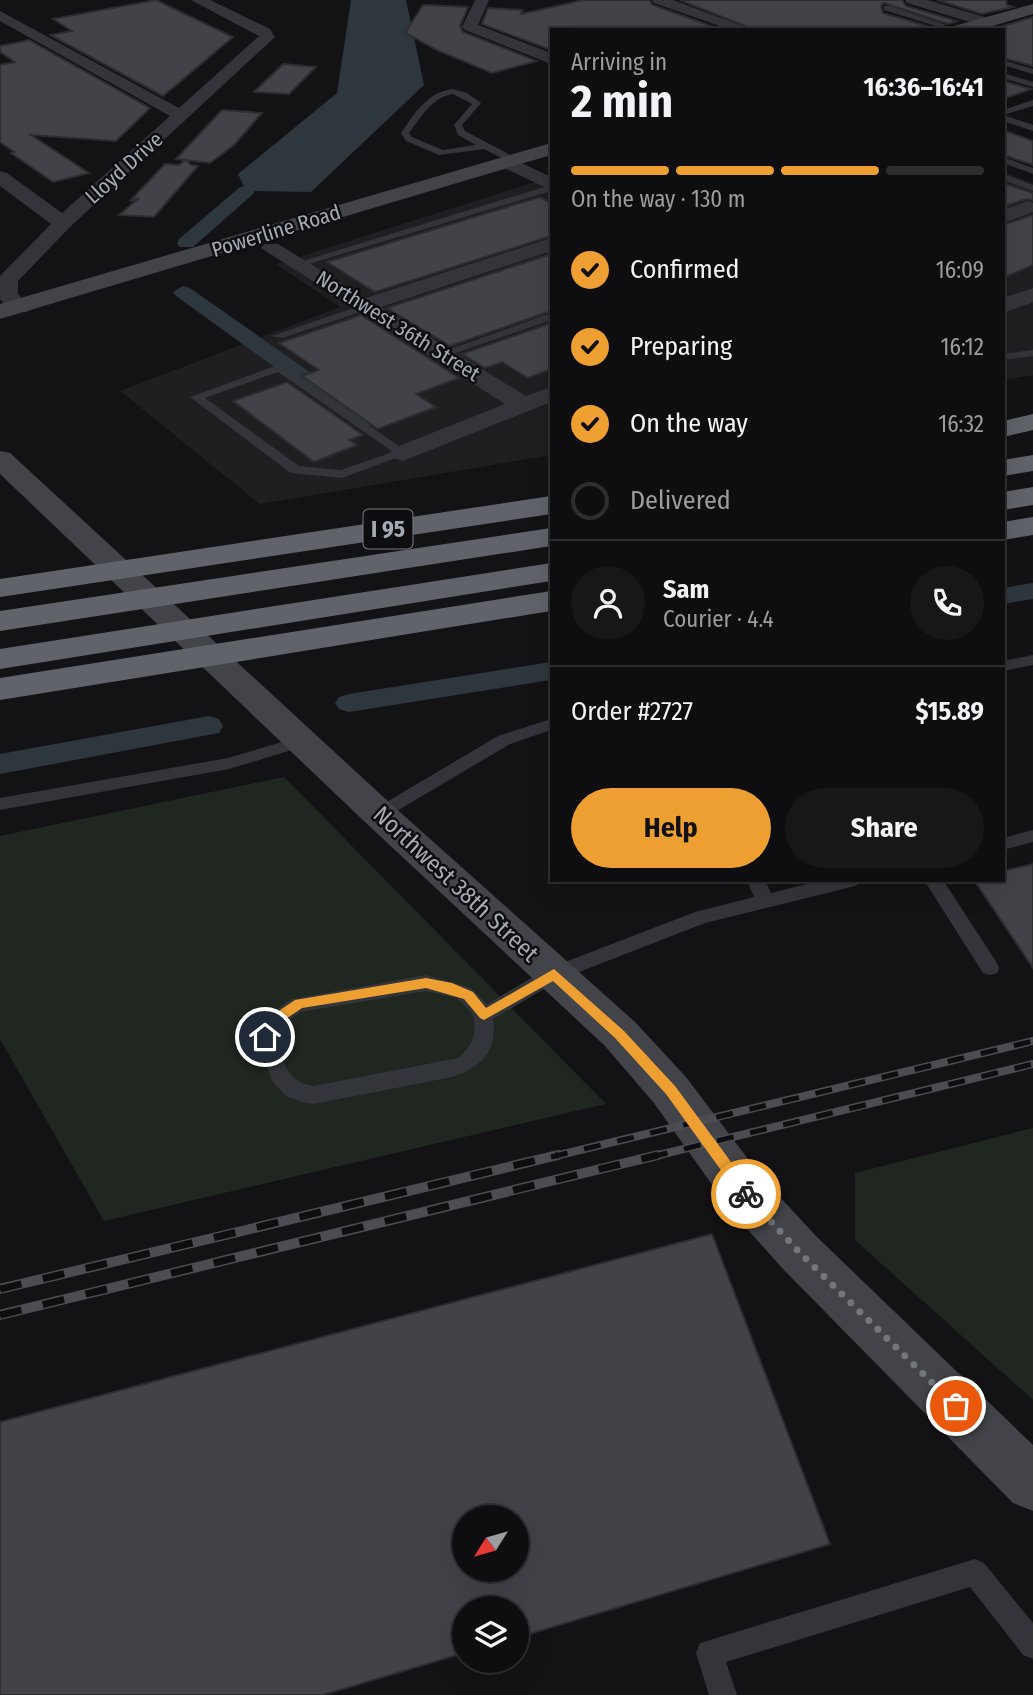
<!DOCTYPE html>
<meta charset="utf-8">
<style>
body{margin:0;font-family:"Fira Sans Condensed",sans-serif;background:#171719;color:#f1f3f6;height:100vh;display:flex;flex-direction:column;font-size:26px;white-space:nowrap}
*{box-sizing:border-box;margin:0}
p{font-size:23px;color:#9b9c9f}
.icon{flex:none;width:38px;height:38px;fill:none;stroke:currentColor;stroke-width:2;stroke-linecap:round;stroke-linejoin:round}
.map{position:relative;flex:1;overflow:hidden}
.drawer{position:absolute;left:550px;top:28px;width:455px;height:854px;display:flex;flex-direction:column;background:#0e0e10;border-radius:0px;box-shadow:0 7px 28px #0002,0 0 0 2px #2e2e30}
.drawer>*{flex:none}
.needle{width:46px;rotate:233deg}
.fabs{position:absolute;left:452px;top:1505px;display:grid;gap:14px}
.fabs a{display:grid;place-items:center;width:77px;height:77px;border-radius:50%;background:#0e0e10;box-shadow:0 7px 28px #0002,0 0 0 2px #2e2e30;font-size:35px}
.pin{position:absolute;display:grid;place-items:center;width:60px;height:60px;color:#fff;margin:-30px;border:4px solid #fff;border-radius:50%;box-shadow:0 2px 7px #0007}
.courier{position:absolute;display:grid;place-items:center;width:70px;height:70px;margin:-35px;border:5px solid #ee9f31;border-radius:50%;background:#fff;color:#222;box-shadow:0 2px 9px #0007}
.headline em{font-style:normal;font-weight:700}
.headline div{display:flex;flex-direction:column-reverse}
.headline{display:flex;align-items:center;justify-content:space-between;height:119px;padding:0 21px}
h1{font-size:46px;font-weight:700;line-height:52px}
.bar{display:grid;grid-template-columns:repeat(4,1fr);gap:10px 7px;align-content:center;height:84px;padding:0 21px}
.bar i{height:9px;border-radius:5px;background:#2e2e30}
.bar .on{background:#ee9f31}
.bar p{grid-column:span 4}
.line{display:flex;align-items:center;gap:18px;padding:0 21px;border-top:2px solid #2e2e30}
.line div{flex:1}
.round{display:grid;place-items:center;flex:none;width:74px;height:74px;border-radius:37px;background:#171719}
ol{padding:0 21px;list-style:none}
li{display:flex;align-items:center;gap:21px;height:77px}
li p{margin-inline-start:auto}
li .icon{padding:7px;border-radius:50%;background:#ee9f31;color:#111;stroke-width:4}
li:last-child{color:#9b9c9f}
li i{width:38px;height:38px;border:4px solid #2e2e30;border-radius:50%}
.button{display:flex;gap:14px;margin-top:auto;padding:14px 21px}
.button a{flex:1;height:80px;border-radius:42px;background:#ee9f31;color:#111;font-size:28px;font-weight:700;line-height:80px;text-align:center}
.button a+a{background:#171719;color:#f1f3f6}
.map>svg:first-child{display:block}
.built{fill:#1f1f22}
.green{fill:#1f2720}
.water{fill:#2d373d}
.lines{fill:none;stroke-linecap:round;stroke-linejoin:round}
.canal{fill:#2d373d;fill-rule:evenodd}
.building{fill:#424348;stroke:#2d2d31;stroke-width:2;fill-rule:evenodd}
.lane{fill:#34353a;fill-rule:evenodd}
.street{fill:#34353a;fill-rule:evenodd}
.secondary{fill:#424449;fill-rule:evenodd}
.highway{fill:#60646a;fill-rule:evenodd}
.rail-far1-casing{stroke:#4b4d52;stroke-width:8}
.rail-casing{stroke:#4b4d52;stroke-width:10}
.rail-far1{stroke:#0e0e10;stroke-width:5;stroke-dasharray:17;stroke-linecap:butt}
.rail{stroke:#0e0e10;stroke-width:7;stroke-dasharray:22;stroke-linecap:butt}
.route{fill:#ee9f31}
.done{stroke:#72767d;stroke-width:7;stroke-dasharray:0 12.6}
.labels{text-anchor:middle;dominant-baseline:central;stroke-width:5;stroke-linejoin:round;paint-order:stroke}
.far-street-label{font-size:21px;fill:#a5abb5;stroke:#0e0e10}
.shield{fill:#0e0e10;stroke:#787c84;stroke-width:2}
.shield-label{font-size:23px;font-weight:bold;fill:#a5abb5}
.street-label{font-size:24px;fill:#a5abb5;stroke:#0e0e10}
</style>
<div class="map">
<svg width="1033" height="1695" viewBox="0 0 1033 1695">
<rect width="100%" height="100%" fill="#131315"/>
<g class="built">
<path d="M1003,172L1033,183V375L1003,380Z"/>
<path d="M551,177V455L260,504L120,391L340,307L276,264Z"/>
</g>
<g class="green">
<path d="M284,777L606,1104L104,1221L0,1039V836Z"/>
<path d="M1033,1128V1400L855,1240V1173Z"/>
</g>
<path class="water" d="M351,0H406L424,85L311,192L246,191L238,174L337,93Z"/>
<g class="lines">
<g class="canal">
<path d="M246,186L252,187L255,191L252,195L193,247H179L177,243L179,239L240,187Z"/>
<path d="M183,286L190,288L371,415L374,420L371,425H355L176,296L173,292Z"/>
<path d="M1033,583V599L1003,604V588Z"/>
<path d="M551,662V680L349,712L339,709L335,703L339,697L349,694Z"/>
<path d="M209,716L219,719L223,726L219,733L0,774V754Z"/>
</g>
</g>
<g class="building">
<path d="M156,0L233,37L163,96L50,35L72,31L53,19Z"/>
<path d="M583,0H649L653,5L722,30H551V50L482,24L488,8L523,10L521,14Z"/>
<path d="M680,0H902L906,6L957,21L948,24L884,3L881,6L883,13L934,28L755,30Z"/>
<path d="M937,0H1006L1007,5L1013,7L982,14Z"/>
<path d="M423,5L468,7L460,26L463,32L537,61L492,73L439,51L405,33Z"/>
<path d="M1033,17V66L1003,58V26Z"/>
<path d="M29,40L150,108L116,141L31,135L89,173L53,182L11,153L14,152L0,142V65L15,62L0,52V46Z"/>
<path d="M283,64L316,67L289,94L254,92Z"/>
<path d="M1003,81L1031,89L1003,99Z"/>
<path d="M222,110L262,113L234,145L210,163L186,160L191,165L198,166L154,217L119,215L139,198L130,201L165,164L179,165L185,160L176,159Z"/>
<path d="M1003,130L1033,141V165L1003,155Z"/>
<path d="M1003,183L1033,193V200L1026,199L1003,207Z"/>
<path d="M540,197L551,203V236L375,292L327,262Z"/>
<path d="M1033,215V265L1003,278V225Z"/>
<path d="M551,254V311L450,346L387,308Z"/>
<path d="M361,315L459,378L416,394L436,407L378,429L302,376L319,370L279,343Z"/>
<path d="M551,323V369L528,378L502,362L485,368L462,354Z"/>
<path d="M287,382L363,435L349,440L357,445L314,462L233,401Z"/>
<path d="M1033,864V968L974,880H1003V871Z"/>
<path d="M712,1234L830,1544L516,1638V1608H464V1653L323,1695H0V1422ZM464,1517H516V1570H464Z"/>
</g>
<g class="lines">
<g class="lane">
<path d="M884,6H890L946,25L939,27L884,10Z"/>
<path d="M1003,60L1033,69V74L1003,65Z"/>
<path d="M1003,73L1033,82V87L1003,78Z"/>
<path d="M453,89L467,93L481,103L462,125L465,131L516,158V162H510L484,149L439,155L406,141L401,133C415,113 427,92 453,89ZM453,94L472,104L454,125L458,135L476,145L443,150L412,137L409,133C421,117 432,97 453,94Z"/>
<path d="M1033,100V106L1003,115L1033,125V131L1003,121V110Z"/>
<path d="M1003,157L1033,168V174L1003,163Z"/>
<path d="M1003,174L1033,185V191L1003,180Z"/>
<path d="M551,185V191L302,266L293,264Z"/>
<path d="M368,303L373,306L372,308L282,338L272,336Z"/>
<path d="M551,313V320L447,356L437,354Z"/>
<path d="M1033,350V356L1003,360V354Z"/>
<path d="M275,366H283L409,453L342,478L291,473L190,397ZM278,372L393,452L341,470L299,466L205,398Z"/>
<path d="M1033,655V665L1003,671V661Z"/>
<path d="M551,719V730L510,744L385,818L379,820L370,814L373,810L498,736Z"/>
<path d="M302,736L308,737L310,741L308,745L229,769L0,810V798L228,758Z"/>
<path d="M1033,830V842L1003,850V838Z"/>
<path d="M747,880H765L771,893L823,880H860L857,885L851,887L705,923L561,979L493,1019C498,1052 480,1068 452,1077L314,1104L302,1102L286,1096L273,1082L255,1037L272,1012L292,999L426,975L471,988L487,1004L547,969L695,912L754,897ZM426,991L457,998L472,1013C478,1032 473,1046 458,1058L314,1086C287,1083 282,1060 275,1037L286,1023L300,1012Z"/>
<path d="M924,880H943L997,963L999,968L997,973L990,975L983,973Z"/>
<path d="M975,1559L984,1563L1033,1623V1659L1023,1655L970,1587L726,1662L737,1695H709L696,1653L700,1643Z"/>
</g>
<g class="street">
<path d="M191,0H210L270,29L275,37L70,227L18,281V294L30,307L27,312H11L0,299V276L51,224L0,186V171L7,173L62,213L170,116L0,21V11L179,108L259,36Z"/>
<path d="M475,0H489L478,25L551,53V64L465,30L462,27Z"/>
<path d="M652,0H673L753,30H731L654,3Z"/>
<path d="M905,0H928L991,19L994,22L986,27L907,3Z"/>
<path d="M507,156L551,177V190L500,166L498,162Z"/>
<path d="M1027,201L1033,203V212L1003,223V210Z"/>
<path d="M551,238V251L381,307L526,396L551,387V402L403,461L394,458L390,453L394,448L505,404L261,248L264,244H278L366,298Z"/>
<path d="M1033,288V302L1003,313V298Z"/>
</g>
<g class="secondary">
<path d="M1033,4V14L979,30H952L954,26Z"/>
<path d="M551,143V155L0,319V304Z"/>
<path d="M0,451L10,453L392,805L635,1022L686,1077L764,1180L817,1237L1033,1445V1511L1013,1503L783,1269L730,1210L654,1103L605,1046L366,823L0,474Z"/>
</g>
<g class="highway">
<path d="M1033,414V430L1003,437V421Z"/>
<path d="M1033,455V471L1003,476V460Z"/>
<path d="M1033,487V505L1003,510V492Z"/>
<path d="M551,496V514L0,597V579Z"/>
<path d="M1033,517V535L1003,540V522Z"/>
<path d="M551,528V546L0,631V611Z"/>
<path d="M551,563V581L0,669V649Z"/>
<path d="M551,591V611L0,700V678Z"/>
</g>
<defs>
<g id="rail-far1">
<path d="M551,1157L1033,1041"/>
<path d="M651,1157L1033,1064"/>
</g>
<g id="rail">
<path d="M0,1289L558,1155"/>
<path d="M0,1315L658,1155"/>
</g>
</defs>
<use href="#rail-far1" class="rail-far1-casing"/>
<use href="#rail" class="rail-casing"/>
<use href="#rail-far1" class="rail-far1"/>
<use href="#rail" class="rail"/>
</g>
<path class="route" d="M554,969L624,1031L675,1086L751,1189V1198H741L666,1094L615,1038L553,981L484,1020L480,1018L464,999L426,988L302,1008L277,1025L269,1041L265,1042L259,1037L268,1018L295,1000L426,978L452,983L473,992L486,1008Z"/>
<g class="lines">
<path class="done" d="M746,1194L800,1253L956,1406"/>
</g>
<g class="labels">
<g class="far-street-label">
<text transform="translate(124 168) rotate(-42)">Lloyd Drive</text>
<text transform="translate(276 231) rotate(-17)">Powerline Road</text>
<text transform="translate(398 326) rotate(32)">Northwest 36th Street</text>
</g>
<rect class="shield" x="363.5" y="509.5" width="49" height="39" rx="5"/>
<g class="shield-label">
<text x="388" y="529">I 95</text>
</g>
<g class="street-label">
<text transform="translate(456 884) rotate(43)">Northwest 38th Street</text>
</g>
</g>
</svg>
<div class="fabs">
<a><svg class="needle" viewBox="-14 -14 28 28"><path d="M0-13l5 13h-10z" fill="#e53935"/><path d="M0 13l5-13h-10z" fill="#9b9c9f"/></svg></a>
<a><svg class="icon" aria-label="layers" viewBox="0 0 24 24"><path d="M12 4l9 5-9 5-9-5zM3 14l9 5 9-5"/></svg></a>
</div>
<div class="pin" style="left:956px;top:1406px;background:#ea580c"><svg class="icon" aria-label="bag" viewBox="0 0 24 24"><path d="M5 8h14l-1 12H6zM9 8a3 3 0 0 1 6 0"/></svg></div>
<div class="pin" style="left:265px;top:1037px;background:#1f2937"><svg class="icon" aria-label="home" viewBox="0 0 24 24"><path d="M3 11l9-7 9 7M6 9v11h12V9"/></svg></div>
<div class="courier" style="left:746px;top:1194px"><svg class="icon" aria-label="bike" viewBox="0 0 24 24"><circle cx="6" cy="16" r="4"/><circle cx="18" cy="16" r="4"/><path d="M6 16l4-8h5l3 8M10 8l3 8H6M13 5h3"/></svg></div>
<section class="drawer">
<div class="headline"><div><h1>2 min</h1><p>Arriving in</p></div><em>16:36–16:41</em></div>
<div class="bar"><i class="on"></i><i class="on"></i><i class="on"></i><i></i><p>On the way · 130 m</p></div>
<ol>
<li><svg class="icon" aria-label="check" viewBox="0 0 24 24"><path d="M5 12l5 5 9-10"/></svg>Confirmed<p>16:09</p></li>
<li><svg class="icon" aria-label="check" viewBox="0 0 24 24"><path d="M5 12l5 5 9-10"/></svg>Preparing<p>16:12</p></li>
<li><svg class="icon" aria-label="check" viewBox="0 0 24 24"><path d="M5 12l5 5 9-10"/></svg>On the way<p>16:32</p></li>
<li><i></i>Delivered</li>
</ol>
<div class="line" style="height:126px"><a class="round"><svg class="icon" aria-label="person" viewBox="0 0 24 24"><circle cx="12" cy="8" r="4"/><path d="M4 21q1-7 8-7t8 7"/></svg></a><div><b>Sam</b><p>Courier · 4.4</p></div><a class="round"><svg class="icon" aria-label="phone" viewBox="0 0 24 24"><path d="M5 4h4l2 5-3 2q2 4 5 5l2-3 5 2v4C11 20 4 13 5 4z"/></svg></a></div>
<div class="line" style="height:91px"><div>Order #2727</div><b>$15.89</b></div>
<div class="button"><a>Help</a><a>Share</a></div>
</section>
</div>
